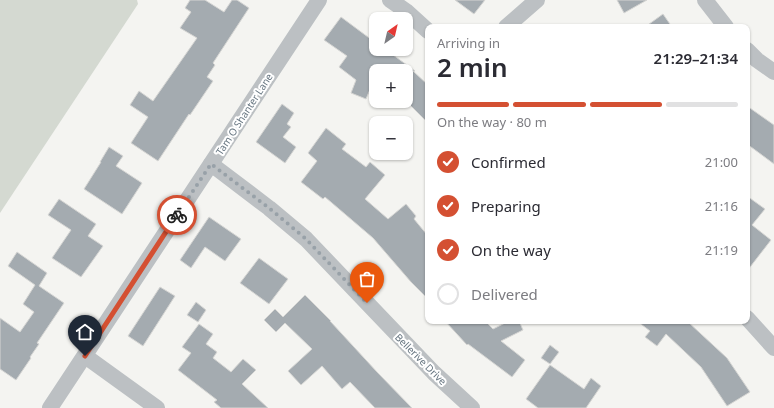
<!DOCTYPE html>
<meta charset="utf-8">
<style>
body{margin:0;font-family:"Noto Sans",sans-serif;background:#f7f7f7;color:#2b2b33;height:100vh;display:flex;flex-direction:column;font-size:15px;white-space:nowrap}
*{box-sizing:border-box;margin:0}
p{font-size:13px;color:#7c7c81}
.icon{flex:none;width:22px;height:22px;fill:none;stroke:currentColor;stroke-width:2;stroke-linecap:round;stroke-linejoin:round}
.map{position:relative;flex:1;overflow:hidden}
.side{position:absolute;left:425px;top:24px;width:325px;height:300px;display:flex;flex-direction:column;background:#fff;border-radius:8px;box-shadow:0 1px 3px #0004}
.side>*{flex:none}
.needle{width:26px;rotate:34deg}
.tools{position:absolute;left:369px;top:12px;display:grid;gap:8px}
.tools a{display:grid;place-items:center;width:44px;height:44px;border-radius:8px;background:#fff;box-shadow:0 1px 3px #0004;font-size:20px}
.pin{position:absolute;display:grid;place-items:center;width:34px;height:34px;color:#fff;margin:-41px -17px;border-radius:50% 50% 50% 0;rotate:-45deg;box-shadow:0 0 4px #0007}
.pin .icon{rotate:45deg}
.courier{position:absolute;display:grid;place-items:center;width:40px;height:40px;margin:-20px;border:3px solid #d45032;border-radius:50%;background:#fff;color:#222;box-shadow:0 1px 5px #0007}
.overview em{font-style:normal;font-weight:600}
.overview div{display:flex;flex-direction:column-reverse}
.overview{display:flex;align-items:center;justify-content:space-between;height:68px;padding:0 12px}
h1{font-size:26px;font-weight:600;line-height:30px}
.bar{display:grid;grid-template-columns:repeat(4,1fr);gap:6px 4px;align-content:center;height:48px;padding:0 12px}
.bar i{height:5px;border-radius:3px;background:#e1e1e2}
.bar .selected{background:#d45032}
.bar p{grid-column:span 4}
ol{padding:0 12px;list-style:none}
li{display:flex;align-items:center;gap:12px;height:44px}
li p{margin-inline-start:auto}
li .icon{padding:4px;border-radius:50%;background:#d45032;color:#fff;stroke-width:4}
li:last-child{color:#7c7c81}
li i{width:22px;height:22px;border:2px solid #e1e1e2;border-radius:50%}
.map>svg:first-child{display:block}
.green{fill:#d4d9d1}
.building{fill:#a4abb0;stroke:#d6d6d4}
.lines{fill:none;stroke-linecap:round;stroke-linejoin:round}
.minor{stroke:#bcc0c3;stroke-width:16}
.done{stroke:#98a1a8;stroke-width:4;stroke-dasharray:0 7.2}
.route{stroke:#d45032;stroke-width:5}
.labels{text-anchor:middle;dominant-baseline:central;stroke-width:4;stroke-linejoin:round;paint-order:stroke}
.street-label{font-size:10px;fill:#667580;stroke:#fff}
</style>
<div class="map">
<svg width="774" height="408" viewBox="0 0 774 408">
<rect width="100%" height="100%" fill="#f4f4f1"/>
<path class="green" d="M0,0H137L138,4L0,213Z"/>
<g class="building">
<path d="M190,0H205L224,12L232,0H237L249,8L213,63L215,65L207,77L213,81L190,115L189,114L158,161L131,143L148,117L130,105L139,91L153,101L197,38L180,28L191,12L185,8Z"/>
<path d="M455,0H485L474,14Z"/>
<path d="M617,0H647L624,13Z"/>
<path d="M663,14L672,27H645Z"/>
<path d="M341,17L376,43V49H385L415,71H413L428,85V123L406,101V71H376V75L366,99L351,93L356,80L339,67L347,56L324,40Z"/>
<path d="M282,104L294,113L287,124L291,127L283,137L296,147L285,163L256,142Z"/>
<path d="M747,106L774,125V164L747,144Z"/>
<path d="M326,128L346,144L342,149L366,167L370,162L385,175L365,199L388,219L406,204L416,216L414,219L428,236V299L411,282L373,238L325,197L323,199L301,182L317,161L308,153Z"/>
<path d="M109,147L123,156L116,166L142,183L122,214L84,189L101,162H100Z"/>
<path d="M747,196L765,209L752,225L771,240L747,271Z"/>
<path d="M59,199L96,224L88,236L103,246L81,277L52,258L71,230L48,215Z"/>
<path d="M209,217L241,239L225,261L205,247L191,268L180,260Z"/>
<path d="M17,252L47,273L39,286L64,303L37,343L39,344L30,357L31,358L16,380L0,369V318L20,332L34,312L23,304L35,285L8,266Z"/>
<path d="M259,258L288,279L269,304L240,283Z"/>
<path d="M160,287L175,296L143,346L128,336Z"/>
<path d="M305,295L331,321H330L377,372L412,408H375L350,382L342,389L322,366L301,385L288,371L312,349L285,323L276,332L264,320L275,309L283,317Z"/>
<path d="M196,302L206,310L198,322L187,315Z"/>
<path d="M445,321H485L493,329L509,321H519L523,330L501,341L525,360L512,377L468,344L467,345Z"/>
<path d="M637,321H687L727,358L750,392L727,406L701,367L666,334L657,346L645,337L650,331Z"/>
<path d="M199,324L213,334L206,344L217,352L213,358L231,372L243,359L256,370L242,384L268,408H221L214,402L217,400L178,370L191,353L182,347Z"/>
<path d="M550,345L559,352L550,364L541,358Z"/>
<path d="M550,365L584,389L591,378L601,386L586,408H538L526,399Z"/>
</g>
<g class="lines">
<g class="minor">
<path d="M390,0L406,11L428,31"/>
<path d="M705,0L726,27"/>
<path d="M506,27L537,0"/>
<path d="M747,50L757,60L774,72"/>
<path d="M211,164L269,208L306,239L434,373L472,408"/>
<path d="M747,318L774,348"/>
<path d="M85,356L157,408"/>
<path d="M50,408L319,0"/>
</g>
</g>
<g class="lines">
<path class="done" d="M177,215L211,164L269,208L306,239L367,303"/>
<path class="route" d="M85,356L177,215"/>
</g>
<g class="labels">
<g class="street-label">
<text transform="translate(244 114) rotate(-57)">Tam O Shanter Lane</text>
<text transform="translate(421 359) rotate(45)">Bellerive Drive</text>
</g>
</g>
</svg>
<div class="tools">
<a><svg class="needle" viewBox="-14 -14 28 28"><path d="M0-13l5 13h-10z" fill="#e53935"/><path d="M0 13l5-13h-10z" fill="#7c7c81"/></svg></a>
<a>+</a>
<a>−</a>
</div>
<div class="pin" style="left:367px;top:303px;background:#ea580c"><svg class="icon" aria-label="bag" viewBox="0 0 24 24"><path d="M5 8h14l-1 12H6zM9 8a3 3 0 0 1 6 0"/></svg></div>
<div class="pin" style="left:85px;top:356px;background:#1f2937"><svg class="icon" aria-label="home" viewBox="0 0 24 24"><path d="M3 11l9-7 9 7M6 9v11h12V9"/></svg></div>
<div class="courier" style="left:177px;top:215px"><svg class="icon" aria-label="bike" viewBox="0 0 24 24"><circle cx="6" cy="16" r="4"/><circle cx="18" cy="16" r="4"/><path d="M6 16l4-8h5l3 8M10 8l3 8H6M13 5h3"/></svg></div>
<section class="side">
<div class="overview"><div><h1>2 min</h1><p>Arriving in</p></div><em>21:29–21:34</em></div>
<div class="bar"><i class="selected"></i><i class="selected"></i><i class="selected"></i><i></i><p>On the way · 80 m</p></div>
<ol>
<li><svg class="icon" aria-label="check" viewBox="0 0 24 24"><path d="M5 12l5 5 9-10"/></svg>Confirmed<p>21:00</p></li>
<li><svg class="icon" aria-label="check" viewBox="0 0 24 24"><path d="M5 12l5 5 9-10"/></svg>Preparing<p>21:16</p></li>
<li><svg class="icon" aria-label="check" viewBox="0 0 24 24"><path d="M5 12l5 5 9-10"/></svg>On the way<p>21:19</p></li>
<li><i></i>Delivered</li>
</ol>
</section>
</div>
